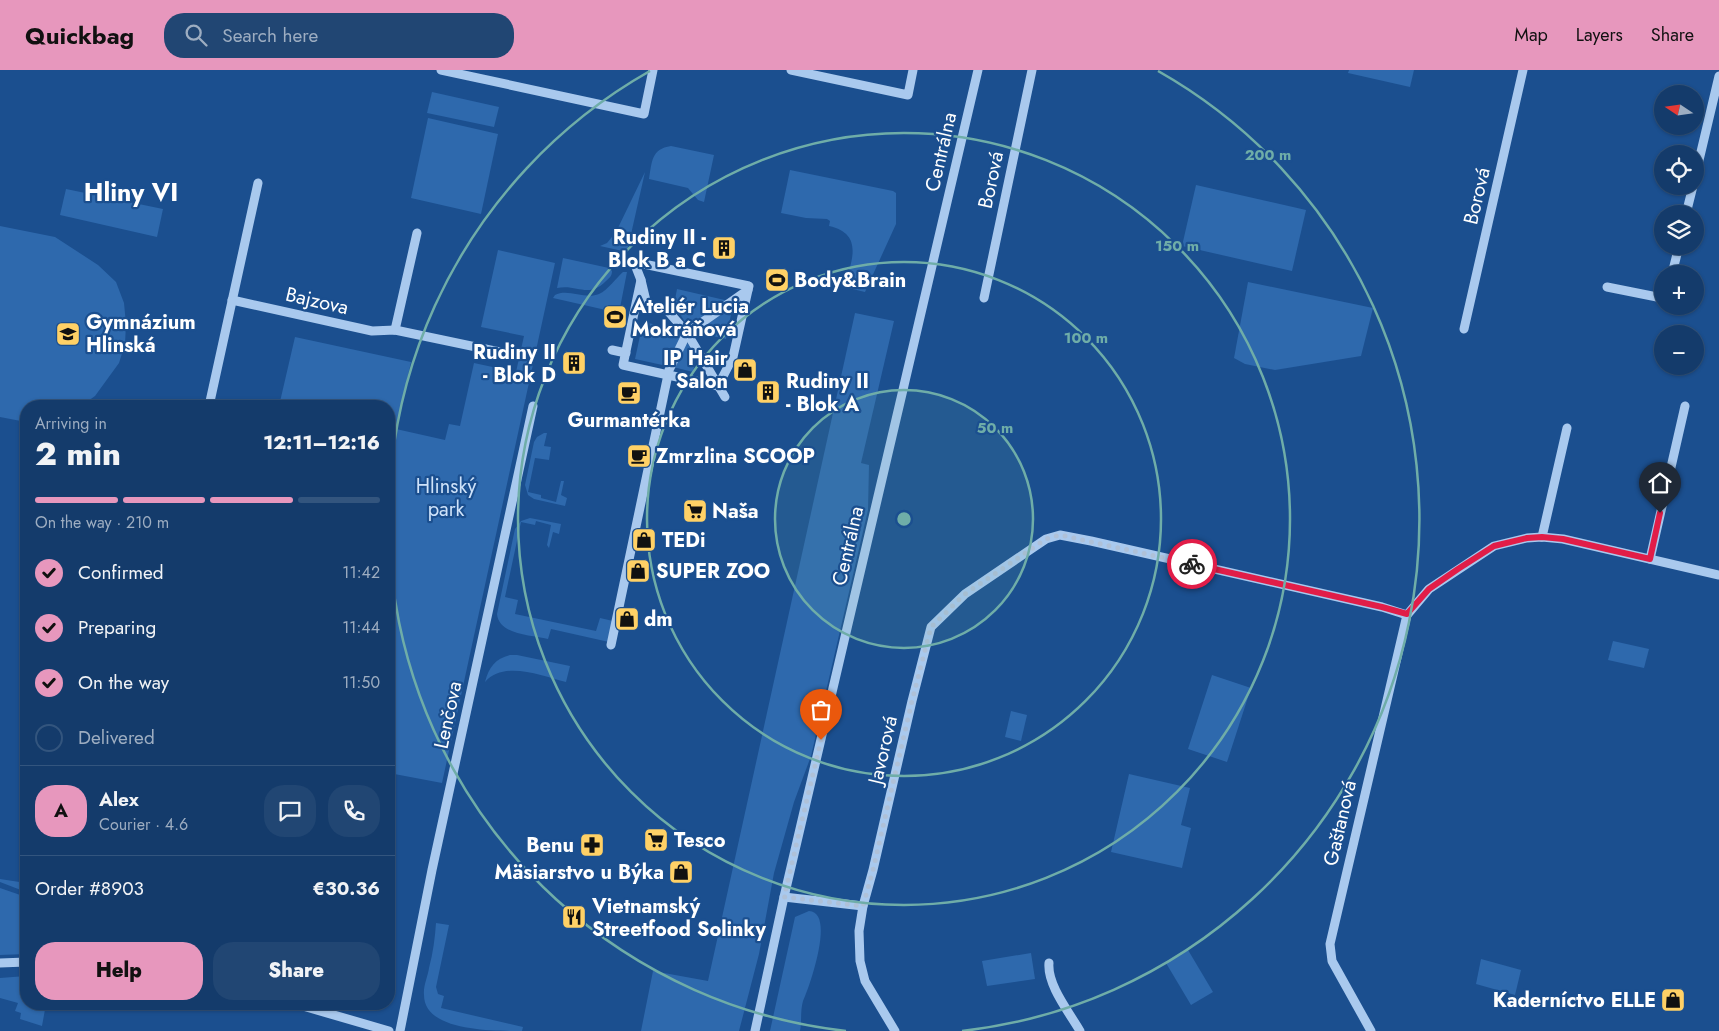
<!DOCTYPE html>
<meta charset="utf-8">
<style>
body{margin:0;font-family:Jost,sans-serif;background:#214673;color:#f1f3f6;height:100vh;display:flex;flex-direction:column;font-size:19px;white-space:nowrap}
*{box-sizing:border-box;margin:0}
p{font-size:16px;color:#9dadc1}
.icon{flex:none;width:28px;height:28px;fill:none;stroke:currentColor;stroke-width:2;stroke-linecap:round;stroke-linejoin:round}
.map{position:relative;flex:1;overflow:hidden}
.details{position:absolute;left:20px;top:330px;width:375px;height:610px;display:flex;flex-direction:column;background:#143b6b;border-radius:20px;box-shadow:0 1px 4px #0004,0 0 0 1px #33557e}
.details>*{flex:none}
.needle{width:32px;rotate:283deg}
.fabs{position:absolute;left:1654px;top:15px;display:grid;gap:10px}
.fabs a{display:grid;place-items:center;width:50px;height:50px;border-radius:50%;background:#143b6b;box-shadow:0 1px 4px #0004,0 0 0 1px #33557e;font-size:25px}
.pin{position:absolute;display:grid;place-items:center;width:42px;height:42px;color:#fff;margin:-51px -21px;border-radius:50% 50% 50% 0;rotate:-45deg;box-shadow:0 0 5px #0007}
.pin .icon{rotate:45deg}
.courier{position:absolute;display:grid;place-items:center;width:50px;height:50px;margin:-25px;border:4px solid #e11d48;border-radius:50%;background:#fff;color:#222;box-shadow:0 1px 6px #0007}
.head em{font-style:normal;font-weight:800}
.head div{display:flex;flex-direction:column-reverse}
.head{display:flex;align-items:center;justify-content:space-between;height:85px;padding:0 15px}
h1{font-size:32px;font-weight:800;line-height:38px}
.bar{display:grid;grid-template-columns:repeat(4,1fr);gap:8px 5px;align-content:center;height:60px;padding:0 15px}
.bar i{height:6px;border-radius:4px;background:#33557e}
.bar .selected{background:#e797bd}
.bar p{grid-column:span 4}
.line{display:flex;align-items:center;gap:12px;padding:0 15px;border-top:1px solid #33557e}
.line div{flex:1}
.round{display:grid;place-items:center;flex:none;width:52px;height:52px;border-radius:20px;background:#214673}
ol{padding:0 15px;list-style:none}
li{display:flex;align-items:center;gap:15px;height:55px}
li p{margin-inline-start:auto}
li .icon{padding:5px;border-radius:50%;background:#e797bd;color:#111;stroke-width:4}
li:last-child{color:#9dadc1}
li i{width:28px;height:28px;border:2px solid #33557e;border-radius:50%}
.primary-button{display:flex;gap:10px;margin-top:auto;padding:10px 15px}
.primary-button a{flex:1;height:58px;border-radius:20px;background:#e797bd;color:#111;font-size:20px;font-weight:800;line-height:58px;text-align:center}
.primary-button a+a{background:#214673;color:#f1f3f6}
header{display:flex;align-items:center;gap:30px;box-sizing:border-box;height:70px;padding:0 25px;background:#e797bd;color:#111}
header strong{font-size:24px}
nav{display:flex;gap:28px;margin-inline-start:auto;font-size:18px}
.search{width:350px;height:45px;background:#214673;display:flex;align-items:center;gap:12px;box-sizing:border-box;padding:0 18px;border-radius:20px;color:#9dadc1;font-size:19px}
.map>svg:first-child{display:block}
.green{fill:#2e69ad}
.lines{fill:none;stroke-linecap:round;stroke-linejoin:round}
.minor{stroke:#a9c9ee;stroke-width:9}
.done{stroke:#afc1d8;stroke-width:5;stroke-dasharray:0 9}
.route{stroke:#e11d48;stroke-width:6}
.ring{fill:none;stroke:#6fada8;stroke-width:2.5}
.labels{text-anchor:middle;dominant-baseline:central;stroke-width:4.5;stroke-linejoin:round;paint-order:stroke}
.street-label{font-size:20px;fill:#fff;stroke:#1b4f8f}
.poi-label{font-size:20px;font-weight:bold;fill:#fff;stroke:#1b4f8f;text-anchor:start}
.park-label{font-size:20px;fill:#cfe3fa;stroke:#1b4f8f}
.district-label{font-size:25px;font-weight:bold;fill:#fff;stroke:#1b4f8f}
.centre{fill:#6fada8;stroke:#1b4f8f;stroke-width:2.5}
.ring-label{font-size:15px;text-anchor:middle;font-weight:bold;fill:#6fada8;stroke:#1b4f8f;stroke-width:4.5;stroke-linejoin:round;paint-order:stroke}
</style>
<header>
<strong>Quickbag</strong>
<div class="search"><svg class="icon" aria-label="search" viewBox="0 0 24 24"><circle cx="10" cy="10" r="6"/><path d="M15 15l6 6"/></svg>Search here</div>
<nav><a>Map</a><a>Layers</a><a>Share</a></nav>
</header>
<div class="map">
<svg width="1719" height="961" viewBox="0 0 1719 961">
<rect width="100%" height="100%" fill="#1b4f8f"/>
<g class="green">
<path d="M1349,0H1414L1410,17L1348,3Z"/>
<path d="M432,22L499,37L494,57L427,43Z"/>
<path d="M428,48L498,64L481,144L411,128Z"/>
<path d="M671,76L714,85L704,132L698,130L688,118L649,109C652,92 651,79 671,76Z"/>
<path d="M790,100L893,121L896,123V154L865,222L844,217C851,193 865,164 829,156L830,151L827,149L806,148L781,143Z"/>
<path d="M645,102L627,182L600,176L607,173L616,162Z"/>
<path d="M1196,115L1306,140L1292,201L1182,176Z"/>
<path d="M66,119L163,139L157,167L60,145Z"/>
<path d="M0,156L55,167L75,180L98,195L116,212L124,233L126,254L125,274L119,293L95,326L81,336H26V352L0,347Z"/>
<path d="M498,180L555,193L442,713L389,703V336H279L295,267L411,292L396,359L445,370L449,354L460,356L474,293L516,302L524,266L481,257Z"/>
<path d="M563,188L609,198L612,201C612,206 610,207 606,211C588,229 578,214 557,218Z"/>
<path d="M623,202H627L619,243L553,228L555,225C568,218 585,230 599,224C608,220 616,208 623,202Z"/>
<path d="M1248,212L1373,238L1361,286L1275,300L1245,294L1234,288Z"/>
<path d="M677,219L729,231L689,258L674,235Z"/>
<path d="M733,235L726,269L695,262Z"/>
<path d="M855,243L894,251L861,393L869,395L868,440L811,686L794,732L774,803L759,884L739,961H641L653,901L708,911Z"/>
<path d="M643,252L678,259L682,265L667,296L635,289Z"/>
<path d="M686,271L696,286L693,302L673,297Z"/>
<path d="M544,363H547L544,376L551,377L549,390L535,388L528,422L541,425V428L556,432L561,411H564L561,425L567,428L565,436L534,429L528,425L525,415L534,372L537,367Z"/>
<path d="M530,448L561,454L559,464L553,462L549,478L547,475L551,455L536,451L535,455L521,452L505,527L518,530L515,544L596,561L600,548L613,551L609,572L551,559L548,569C531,565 499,565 497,544L515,459L521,451Z"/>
<path d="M1613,571L1649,579L1644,598L1608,590Z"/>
<path d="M510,585H517L570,596L566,612C542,606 504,590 485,612C489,597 495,589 510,585Z"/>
<path d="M1212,605L1251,618L1227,692L1188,679Z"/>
<path d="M1011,641L1027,645L1021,671L1005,667Z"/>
<path d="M1129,704L1190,718L1181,755L1191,758L1182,798L1111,782Z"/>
<path d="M0,809L26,813V822L0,812Z"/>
<path d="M0,818L26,827V884L0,885Z"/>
<path d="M809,841C836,842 809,918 803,931C800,941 802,952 800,961H770L795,847Z"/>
<path d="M436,853L449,855L436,917L438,924L444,926L441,938L523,957L522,961C491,961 424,961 424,925C423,916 428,906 429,898C433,883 435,868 436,853Z"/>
<path d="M1188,880L1213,922L1191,935L1166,893Z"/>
<path d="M1031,883L1035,909L987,916L982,891Z"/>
<path d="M1481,889L1521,900L1515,925L1476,914Z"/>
<path d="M26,906V934H46L42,956L20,949L21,943L15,941L18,933L0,928V908Z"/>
</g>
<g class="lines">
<g class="minor">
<path d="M441,0L644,44L653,0"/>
<path d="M791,0L908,25L913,0"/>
<path d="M1695,107L1719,6"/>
<path d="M1686,144L1693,116"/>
<path d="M634,192L641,210L647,235L667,240L687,263L725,327"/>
<path d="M1672,204L1679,176"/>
<path d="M641,210L623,295L718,316L733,287L748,220"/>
<path d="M1607,217L1662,228"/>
<path d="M984,228L1032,0"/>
<path d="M232,230L372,261L395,260L514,285"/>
<path d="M1464,259L1523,0"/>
<path d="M395,260L417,163"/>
<path d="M612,280L626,283"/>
<path d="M209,336L258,113"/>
<path d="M1542,467L1567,358"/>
<path d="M1650,489L1685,336"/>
<path d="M611,575L669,300L687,263L748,220L749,216L634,192"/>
<path d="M784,827L863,836"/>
<path d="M0,893L26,892"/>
<path d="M1049,893C1047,915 1069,942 1080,961"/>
<path d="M296,934L389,961"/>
<path d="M400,961L432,800L533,336"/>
<path d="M755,961L784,827L978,0"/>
<path d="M895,961L865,911L860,891L859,861L863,836L873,800L912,631L931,557L965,524L1046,469L1060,465L1091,471L1382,537L1407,545"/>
<path d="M1371,961L1332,891L1330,874L1407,545L1429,519L1494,476L1527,468L1542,467L1563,469L1719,505"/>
</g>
</g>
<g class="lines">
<path class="done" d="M821,670L784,827L863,836L873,800L912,631L931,557L965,524L1046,469L1060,465L1192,494"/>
<path class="route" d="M1192,494L1382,537L1407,544L1429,519L1458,499L1494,476L1527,468L1542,467L1563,469L1650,489L1660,443"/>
</g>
<circle cx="904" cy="449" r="129" fill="#6fada8" fill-opacity=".12"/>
<g class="ring">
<circle cx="904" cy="449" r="129"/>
<circle cx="904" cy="449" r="257"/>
<circle cx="904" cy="449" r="386"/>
<path d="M846 961A515 515 0 0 1 650 1M1158 1A515 515 0 0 1 962 961"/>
</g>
<defs>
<symbol id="building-square" viewBox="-11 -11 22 22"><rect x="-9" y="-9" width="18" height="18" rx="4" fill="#ffd166" stroke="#1b4f8f"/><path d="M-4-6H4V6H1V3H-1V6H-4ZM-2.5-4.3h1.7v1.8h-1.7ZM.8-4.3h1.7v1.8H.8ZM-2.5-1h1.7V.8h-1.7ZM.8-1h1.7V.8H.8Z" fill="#111"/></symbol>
<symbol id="stadium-square" viewBox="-11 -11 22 22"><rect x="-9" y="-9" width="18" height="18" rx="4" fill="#ffd166" stroke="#1b4f8f"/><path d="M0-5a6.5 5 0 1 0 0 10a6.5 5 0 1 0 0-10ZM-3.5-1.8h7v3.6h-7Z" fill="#111"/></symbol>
<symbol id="school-square" viewBox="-11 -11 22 22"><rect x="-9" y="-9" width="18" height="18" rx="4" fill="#ffd166" stroke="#1b4f8f"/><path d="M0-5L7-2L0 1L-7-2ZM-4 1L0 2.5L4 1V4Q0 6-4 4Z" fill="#111"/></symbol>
<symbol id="shop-square" viewBox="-11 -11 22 22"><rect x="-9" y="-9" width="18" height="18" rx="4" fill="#ffd166" stroke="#1b4f8f"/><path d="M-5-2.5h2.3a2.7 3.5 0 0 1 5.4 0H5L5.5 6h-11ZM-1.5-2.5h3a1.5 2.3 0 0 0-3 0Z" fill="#111"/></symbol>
<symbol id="cafe-square" viewBox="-11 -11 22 22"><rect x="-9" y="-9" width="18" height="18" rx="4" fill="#ffd166" stroke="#1b4f8f"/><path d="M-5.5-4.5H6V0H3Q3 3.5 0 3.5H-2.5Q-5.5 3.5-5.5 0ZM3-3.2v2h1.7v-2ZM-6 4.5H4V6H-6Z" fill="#111"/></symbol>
<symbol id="supermarket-square" viewBox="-11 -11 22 22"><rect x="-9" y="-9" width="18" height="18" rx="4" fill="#ffd166" stroke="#1b4f8f"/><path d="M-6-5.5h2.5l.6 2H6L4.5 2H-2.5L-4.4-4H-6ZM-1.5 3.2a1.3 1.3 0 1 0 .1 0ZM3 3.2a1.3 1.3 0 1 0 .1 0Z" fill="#111"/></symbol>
<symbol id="pharmacy-square" viewBox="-11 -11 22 22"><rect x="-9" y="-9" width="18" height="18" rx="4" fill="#ffd166" stroke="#1b4f8f"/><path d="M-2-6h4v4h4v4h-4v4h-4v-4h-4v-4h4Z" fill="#111"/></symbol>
<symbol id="restaurant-square" viewBox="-11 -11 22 22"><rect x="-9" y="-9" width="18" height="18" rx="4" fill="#ffd166" stroke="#1b4f8f"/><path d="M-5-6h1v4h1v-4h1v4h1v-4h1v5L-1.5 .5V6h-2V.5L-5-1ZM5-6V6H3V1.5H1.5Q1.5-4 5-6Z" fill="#111"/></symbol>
</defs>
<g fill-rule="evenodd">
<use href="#building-square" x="710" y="164" width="28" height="28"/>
<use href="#stadium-square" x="763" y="196" width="28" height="28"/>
<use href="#stadium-square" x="601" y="233" width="28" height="28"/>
<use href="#school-square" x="54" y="250" width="28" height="28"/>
<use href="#building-square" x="560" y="279" width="28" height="28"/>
<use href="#shop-square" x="731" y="286" width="28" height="28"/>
<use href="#building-square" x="754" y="308" width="28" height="28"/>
<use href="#cafe-square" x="615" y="309" width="28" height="28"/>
<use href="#cafe-square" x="625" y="372" width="28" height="28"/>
<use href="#supermarket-square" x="681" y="427" width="28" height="28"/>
<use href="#shop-square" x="630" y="456" width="28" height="28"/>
<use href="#shop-square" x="624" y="487" width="28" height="28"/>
<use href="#shop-square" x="613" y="535" width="28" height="28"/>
<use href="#supermarket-square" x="642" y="756" width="28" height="28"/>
<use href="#pharmacy-square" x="578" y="761" width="28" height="28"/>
<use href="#shop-square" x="667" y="788" width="28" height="28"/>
<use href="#restaurant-square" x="560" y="833" width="28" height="28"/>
<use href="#shop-square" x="1659" y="916" width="28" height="28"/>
</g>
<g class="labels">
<g class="street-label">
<text transform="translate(941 82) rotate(-77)">Centrálna</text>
<text transform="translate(991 110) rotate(-78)">Borová</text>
<text transform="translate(1477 126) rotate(-77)">Borová</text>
<text transform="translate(317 231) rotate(13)">Bajzova</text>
<text transform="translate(848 476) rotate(-77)">Centrálna</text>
<text transform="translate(448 645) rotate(-78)">Lenčova</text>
<text transform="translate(883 680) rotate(-77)">Javorová</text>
<text transform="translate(1340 753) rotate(-77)">Gaštanová</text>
</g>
<g class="poi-label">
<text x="706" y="167" text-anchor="end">Rudiny II -<tspan x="706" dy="23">Blok B a C</tspan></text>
<text x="794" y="210">Body&amp;Brain</text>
<text x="632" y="236">Ateliér Lucia<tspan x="632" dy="23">Mokráňová</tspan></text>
<text x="86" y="252">Gymnázium<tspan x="86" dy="23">Hlinská</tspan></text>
<text x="556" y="282" text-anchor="end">Rudiny II<tspan x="556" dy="23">- Blok D</tspan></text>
<text x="728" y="288" text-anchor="end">IP Hair<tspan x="728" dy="23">Salon</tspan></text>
<text x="786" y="311">Rudiny II<tspan x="786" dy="23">- Blok A</tspan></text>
<text x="629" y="350" text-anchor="middle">Gurmantérka</text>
<text x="656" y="386">Zmrzlina SCOOP</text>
<text x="712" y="441">Naša</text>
<text x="662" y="470">TEDi</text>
<text x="656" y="501">SUPER ZOO</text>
<text x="644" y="549">dm</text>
<text x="674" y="770">Tesco</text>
<text x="574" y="775" text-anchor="end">Benu</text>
<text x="664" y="802" text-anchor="end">Mäsiarstvo u Býka</text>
<text x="592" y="836">Vietnamský<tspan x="592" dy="23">Streetfood Solinky</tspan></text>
<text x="1656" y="930" text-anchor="end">Kaderníctvo ELLE</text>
</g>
<g class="park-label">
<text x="446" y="416">Hlinský<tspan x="446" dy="23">park</tspan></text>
</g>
<g class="district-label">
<text x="131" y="122">Hliny VI</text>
</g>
</g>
<circle cx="904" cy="449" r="8" class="centre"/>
<g class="ring-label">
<text x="1268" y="90">200 m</text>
<text x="1177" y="181">150 m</text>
<text x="1086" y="273">100 m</text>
<text x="995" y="363">50 m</text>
</g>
</svg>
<div class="fabs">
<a><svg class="needle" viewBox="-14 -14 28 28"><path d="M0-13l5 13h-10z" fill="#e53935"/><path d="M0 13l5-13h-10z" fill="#9dadc1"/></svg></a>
<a><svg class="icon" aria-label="locate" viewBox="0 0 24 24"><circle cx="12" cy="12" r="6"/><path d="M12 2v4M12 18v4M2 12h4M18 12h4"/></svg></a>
<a><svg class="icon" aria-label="layers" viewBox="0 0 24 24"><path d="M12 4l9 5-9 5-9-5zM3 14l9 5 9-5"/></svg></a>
<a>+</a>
<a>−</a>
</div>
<div class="pin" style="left:821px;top:670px;background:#ea580c"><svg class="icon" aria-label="bag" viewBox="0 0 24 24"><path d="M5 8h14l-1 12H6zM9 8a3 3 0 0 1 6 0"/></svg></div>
<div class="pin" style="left:1660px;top:443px;background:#1f2937"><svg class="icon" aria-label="home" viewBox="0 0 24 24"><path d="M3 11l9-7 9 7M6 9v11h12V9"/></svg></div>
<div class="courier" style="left:1192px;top:494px"><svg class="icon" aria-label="bike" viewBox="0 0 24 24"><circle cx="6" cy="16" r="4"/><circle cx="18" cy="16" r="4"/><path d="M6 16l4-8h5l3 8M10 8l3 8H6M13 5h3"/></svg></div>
<section class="details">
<div class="head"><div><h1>2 min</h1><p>Arriving in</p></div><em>12:11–12:16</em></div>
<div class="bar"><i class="selected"></i><i class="selected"></i><i class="selected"></i><i></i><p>On the way · 210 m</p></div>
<ol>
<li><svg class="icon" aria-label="check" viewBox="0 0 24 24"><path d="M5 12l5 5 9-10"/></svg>Confirmed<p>11:42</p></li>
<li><svg class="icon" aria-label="check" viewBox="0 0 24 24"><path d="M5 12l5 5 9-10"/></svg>Preparing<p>11:44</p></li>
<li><svg class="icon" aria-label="check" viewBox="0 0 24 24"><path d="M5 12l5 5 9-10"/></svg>On the way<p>11:50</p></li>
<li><i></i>Delivered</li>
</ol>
<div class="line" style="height:90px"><b class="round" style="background:#e797bd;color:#111">A</b><div><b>Alex</b><p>Courier · 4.6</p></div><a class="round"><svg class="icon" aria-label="chat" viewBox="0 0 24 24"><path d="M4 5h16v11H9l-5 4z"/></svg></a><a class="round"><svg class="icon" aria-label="phone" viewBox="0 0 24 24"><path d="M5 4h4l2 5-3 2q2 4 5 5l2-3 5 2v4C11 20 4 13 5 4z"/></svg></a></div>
<div class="line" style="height:65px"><div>Order #8903</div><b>€30.36</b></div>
<div class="primary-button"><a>Help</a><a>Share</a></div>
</section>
</div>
